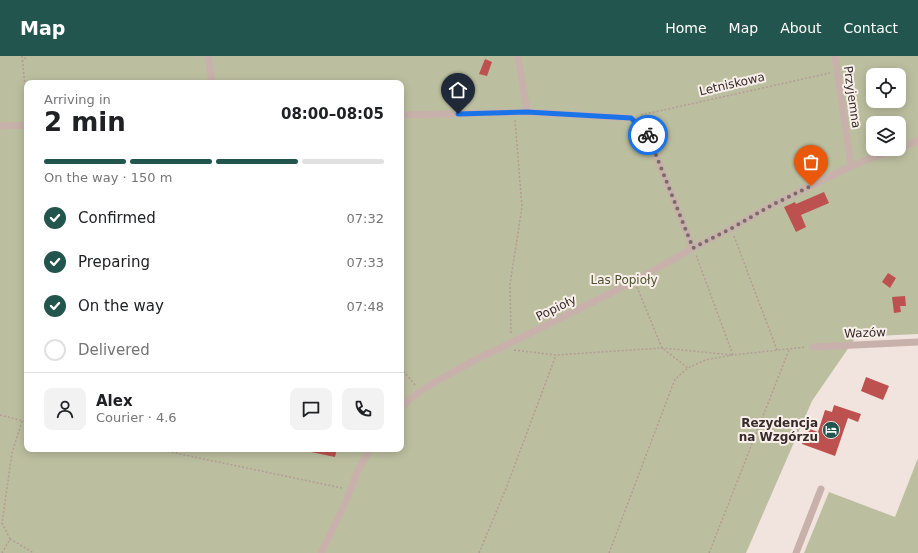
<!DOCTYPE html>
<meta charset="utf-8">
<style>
body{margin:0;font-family:"DejaVu Sans",sans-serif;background:#f2f2f2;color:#202124;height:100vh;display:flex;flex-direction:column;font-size:15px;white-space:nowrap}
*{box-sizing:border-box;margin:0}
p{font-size:13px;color:#757577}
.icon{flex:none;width:22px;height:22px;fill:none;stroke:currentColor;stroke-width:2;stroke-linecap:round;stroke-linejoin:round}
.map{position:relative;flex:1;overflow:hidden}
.side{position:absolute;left:24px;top:24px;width:380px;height:372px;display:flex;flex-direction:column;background:#fff;border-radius:8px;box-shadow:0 2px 10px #0003}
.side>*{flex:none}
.fabs{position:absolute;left:866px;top:12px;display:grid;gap:8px}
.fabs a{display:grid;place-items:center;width:40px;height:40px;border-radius:8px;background:#fff;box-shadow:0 2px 10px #0003;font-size:20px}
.pin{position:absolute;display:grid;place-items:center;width:34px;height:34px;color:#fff;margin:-41px -17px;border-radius:50% 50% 50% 0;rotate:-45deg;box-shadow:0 0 4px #0007}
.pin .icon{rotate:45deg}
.courier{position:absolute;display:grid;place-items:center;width:40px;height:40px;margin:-20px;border:3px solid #1a73e8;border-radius:50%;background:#fff;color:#222;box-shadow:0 1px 5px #0007}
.head em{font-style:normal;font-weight:700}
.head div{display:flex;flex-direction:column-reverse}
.head{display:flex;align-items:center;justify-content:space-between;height:68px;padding:0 20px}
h1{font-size:26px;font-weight:700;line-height:30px}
.bar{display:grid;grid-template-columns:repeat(4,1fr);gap:6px 4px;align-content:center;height:48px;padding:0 20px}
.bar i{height:5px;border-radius:3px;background:#e0e0e0}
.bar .selected{background:#22554d}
.bar p{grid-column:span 4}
.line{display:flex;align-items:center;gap:10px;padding:0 20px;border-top:1px solid #e0e0e0}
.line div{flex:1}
.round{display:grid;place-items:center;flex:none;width:42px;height:42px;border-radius:8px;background:#f2f2f2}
ol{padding:0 20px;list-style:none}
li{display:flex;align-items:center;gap:12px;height:44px}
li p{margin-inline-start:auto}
li .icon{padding:4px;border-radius:50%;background:#22554d;color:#fff;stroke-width:4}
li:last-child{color:#757577}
li i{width:22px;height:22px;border:2px solid #e0e0e0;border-radius:50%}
header{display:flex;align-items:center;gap:24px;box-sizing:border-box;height:56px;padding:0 20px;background:#22554d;color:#fff}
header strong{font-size:19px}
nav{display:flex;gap:22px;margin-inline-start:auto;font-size:14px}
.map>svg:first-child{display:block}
.green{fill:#bcbf9f;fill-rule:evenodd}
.building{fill:#bd5150}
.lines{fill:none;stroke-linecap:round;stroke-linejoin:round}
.path{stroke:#b49b95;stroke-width:1.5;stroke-dasharray:2 2;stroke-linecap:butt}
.minor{stroke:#c8b1ab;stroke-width:7}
.done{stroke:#776c69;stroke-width:4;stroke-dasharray:0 7.2}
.route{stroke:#1a73e8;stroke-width:5}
.labels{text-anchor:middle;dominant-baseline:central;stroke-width:4;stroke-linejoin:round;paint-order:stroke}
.street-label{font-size:12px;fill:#362b2a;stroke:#f9efea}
.park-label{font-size:12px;fill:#4e532f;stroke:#f9efea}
.poi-label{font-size:12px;font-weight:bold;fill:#362b2a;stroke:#f9efea;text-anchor:end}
</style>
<header>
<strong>Map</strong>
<nav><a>Home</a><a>Map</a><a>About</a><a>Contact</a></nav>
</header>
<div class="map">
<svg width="918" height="497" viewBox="0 0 918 497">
<rect width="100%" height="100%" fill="#f1e4de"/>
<g class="green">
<path d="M0,0H918V278L856,281L812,345L746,497H0ZM873,19H899V45H873ZM27,27H401V393H27ZM873,67H899V93H873Z"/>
<path d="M918,402V497H804L829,436L895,461Z"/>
</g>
<g class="building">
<path d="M485,3L492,6L487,20L479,18Z"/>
<path d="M824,136L829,147L801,159L806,171L796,176L784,151L795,146L796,148Z"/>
<path d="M888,217L896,222L890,232L882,226Z"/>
<path d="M905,240L906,250H900L901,256L894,257L892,241Z"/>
<path d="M866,321L889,330L883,344L861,335Z"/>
<path d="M834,349L861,358L858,366L848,362L835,400L802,388L807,372L818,376L825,354L832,356Z"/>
<path d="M311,393H337L335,401L311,396Z"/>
</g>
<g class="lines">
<g class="path">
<path d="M22,0L27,50"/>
<path d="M22,6L27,0"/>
<path d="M641,59L830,17"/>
<path d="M734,180L777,294"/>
<path d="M637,231L662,292L688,312"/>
<path d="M511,277L510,228L522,151L515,64"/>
<path d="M514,294L556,299L662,292L733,299L696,199"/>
<path d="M401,312L415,329"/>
<path d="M0,359L27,366"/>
<path d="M156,393L342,432"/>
<path d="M10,483L2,467L12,397L22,365"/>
<path d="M2,497L10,483L34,497"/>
<path d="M479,497L507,430L556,299"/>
<path d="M609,497L675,323L688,312L705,304L733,299L806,291"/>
<path d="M709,497L789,294"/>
</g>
<g class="minor">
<path d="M208,0L212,27"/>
<path d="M518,0L527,56"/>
<path d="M835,0L851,110"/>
<path d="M401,59L527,56L631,62L647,77L693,192"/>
<path d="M0,70L27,69"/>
<path d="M899,92L911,88L918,84"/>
<path d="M813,291L918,286"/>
<path d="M401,352C413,338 430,329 446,320C463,310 480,301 498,293L635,225L693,192L732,172L772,149L851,110L896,93"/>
<path d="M321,497L344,450L358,414L370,393"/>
<path d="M796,497L821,433"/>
</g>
</g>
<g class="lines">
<path class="done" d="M648,79L693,192L732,172L772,149L811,130"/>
<path class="route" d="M458,58L527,56L631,62L648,79"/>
</g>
<defs>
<symbol id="hotel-disc" viewBox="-11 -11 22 22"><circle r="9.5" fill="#22554d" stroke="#f9efea"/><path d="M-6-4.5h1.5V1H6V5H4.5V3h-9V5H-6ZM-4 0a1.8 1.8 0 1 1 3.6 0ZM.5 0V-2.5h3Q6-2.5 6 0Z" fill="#fff"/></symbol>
</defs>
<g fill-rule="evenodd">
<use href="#hotel-disc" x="821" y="364" width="20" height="20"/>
</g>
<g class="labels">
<g class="street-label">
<text transform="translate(732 28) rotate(-13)">Letniskowa</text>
<text transform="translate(852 41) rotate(82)">Przyjemna</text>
<text transform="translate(556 252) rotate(-26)">Popioły</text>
<text transform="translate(865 277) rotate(-2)">Wazów</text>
</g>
<g class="park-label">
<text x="624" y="224">Las Popioły</text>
</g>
<g class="poi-label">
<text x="818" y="367">Rezydencja<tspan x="818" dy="14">na Wzgórzu</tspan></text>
</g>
</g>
</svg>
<div class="fabs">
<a><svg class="icon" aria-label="locate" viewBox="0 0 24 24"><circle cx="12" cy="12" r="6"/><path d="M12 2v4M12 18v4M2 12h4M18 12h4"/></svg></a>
<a><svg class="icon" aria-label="layers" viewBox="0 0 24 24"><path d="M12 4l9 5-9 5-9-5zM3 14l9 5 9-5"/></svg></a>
</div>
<div class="pin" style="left:811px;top:130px;background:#ea580c"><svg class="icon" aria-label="bag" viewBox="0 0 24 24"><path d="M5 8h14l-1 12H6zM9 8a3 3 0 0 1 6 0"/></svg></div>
<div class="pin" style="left:458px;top:58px;background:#1f2937"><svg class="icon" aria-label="home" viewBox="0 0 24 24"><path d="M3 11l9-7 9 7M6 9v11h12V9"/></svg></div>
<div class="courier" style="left:648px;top:79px"><svg class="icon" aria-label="bike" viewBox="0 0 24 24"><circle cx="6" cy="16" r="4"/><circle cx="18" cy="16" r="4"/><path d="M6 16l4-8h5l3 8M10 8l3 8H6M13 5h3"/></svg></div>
<section class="side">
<div class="head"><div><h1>2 min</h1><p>Arriving in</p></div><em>08:00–08:05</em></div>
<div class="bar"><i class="selected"></i><i class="selected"></i><i class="selected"></i><i></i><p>On the way · 150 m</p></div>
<ol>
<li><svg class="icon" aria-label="check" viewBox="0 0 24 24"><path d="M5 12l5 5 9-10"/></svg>Confirmed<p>07:32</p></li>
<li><svg class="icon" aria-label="check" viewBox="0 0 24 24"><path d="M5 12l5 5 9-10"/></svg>Preparing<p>07:33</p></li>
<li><svg class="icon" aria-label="check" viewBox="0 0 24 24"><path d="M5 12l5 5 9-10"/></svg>On the way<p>07:48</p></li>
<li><i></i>Delivered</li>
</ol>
<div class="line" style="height:72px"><a class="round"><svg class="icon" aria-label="person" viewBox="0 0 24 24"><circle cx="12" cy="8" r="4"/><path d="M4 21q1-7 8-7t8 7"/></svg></a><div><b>Alex</b><p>Courier · 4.6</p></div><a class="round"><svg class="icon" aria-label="chat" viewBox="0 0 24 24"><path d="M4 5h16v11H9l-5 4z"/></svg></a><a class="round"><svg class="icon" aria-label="phone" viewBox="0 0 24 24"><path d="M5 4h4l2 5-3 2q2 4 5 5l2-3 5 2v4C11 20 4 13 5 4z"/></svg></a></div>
</section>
</div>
